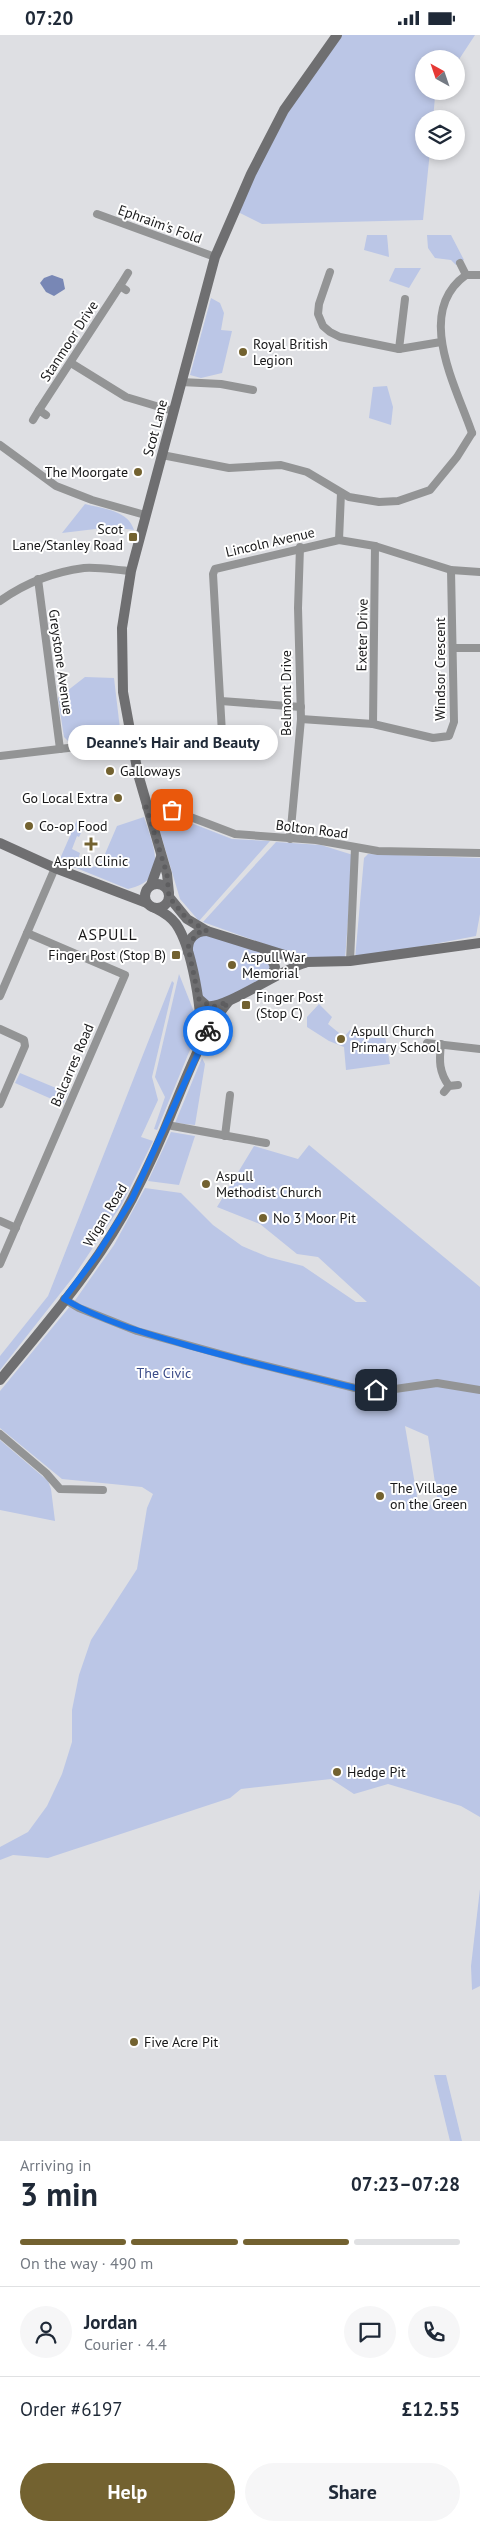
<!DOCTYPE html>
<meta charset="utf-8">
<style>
body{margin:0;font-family:"PT Sans",sans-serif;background:#f6f6f7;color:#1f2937;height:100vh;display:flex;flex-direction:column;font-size:19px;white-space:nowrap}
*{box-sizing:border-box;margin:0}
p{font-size:16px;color:#747a83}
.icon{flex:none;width:28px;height:28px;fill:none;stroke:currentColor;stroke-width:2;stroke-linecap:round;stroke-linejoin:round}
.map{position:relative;height:2106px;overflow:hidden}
.sheet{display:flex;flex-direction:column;background:#fff;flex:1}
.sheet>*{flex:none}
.needle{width:32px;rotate:320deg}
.controls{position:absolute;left:415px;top:15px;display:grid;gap:10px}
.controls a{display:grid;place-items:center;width:50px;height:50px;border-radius:50%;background:#fff;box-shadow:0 2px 8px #0003;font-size:25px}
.pin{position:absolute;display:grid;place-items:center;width:42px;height:42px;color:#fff;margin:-21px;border-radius:10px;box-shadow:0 2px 8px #0006}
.courier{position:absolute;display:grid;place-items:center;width:50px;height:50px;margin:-25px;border:4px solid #1a73e8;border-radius:50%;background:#fff;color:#222;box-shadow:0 1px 6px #0007}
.bubble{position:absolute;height:35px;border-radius:18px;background:#fff;box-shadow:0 2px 8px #0003;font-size:16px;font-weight:600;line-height:35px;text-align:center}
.overview em{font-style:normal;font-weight:600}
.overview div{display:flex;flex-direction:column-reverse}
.overview{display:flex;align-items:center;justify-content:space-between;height:85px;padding:0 20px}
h1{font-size:32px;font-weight:600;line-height:38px}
.bar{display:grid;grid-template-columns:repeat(4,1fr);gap:8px 5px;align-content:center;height:60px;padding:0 20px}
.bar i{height:6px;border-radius:4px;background:#e0e1e3}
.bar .selected{background:#736230}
.bar p{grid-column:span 4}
.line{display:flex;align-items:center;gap:12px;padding:0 20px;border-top:1px solid #e0e1e3}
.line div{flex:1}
.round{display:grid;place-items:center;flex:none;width:52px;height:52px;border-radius:26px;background:#f6f6f7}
.button{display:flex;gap:10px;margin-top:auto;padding:10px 20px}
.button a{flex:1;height:58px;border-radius:30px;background:#736230;color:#fff;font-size:20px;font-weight:600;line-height:58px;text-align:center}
.button a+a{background:#f6f6f7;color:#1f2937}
.status{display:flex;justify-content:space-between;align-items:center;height:35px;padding:0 25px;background:#fff;direction:ltr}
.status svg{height:14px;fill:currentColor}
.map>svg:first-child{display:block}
.green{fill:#bbc6e6;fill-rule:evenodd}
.water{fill:#7887b5}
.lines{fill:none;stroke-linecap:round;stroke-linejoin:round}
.street{stroke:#939495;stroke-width:8}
.secondary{stroke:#6f6f71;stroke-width:10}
.done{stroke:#5e5e60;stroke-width:5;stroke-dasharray:0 9}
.route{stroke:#1a73e8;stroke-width:6}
.poi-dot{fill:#736230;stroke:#fff;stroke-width:2}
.labels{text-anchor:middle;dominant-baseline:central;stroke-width:4;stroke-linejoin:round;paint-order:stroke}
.street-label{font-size:14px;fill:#19191a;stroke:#fff}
.poi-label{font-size:14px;fill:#19191a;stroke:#fff;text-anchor:start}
.park-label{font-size:14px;fill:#3c4d89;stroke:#fff}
.quarter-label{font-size:16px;letter-spacing:1px;fill:#19191a;stroke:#fff}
</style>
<div class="status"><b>07:20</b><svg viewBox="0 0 49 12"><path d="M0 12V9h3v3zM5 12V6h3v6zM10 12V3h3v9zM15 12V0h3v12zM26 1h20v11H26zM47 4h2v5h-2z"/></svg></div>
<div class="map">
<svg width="480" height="2106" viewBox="0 0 480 2106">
<rect width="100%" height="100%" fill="#dedfe3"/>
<g class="green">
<path d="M337,0H475L456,29V24H424V56H438L435,62L433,84H424V116H430L423,185L262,189L236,176L287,71Z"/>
<path d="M367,200H387L389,222L364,215Z"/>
<path d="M427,200H451L464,225L456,230L451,225L435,223L428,213Z"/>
<path d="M395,233H421L409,253L389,246Z"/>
<path d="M211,263L220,268L224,278L221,295L232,296L222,338L201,343L190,340Z"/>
<path d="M387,351L393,372L391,390L369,383L373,352Z"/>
<path d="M85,469C103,474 128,475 134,495L112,492L62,498Z"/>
<path d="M85,642L114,643L120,694L116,699L69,707L64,702L58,663Z"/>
<path d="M163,777L232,804L270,806L199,886L180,864L156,783Z"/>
<path d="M144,782C153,810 170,845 128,854L59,826L77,785H81L83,794L79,802L77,801L72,814L80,818L78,825L94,832L102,826L117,791Z"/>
<path d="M276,807L321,810L353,820L345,924L309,922L278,914L203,887Z"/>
<path d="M368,819L480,823V879L476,901L355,924L364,823Z"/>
<path d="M197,898L265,916L274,936L228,967L204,968L189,906Z"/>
<path d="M179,939L196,982L194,1005L157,1095L154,1094L165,1062L155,1042Z"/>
<path d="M172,946L174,948L152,1042L158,1065L141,1102L153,1106L122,1169L74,1241L0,1335V1321L48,1261Z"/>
<path d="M319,969L332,982L328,989L344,1002L350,995L364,996L366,1004L385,1001L390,1029L346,1035L344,1012L329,1006L307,992V982Z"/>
<path d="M202,1023L205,1029L195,1090L175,1088Z"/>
<path d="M20,1038L68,1058L63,1069L15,1048Z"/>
<path d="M171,1097L195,1101L179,1150L148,1146Z"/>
<path d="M309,1110L480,1252V1782L461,1771L388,1749L354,1759L331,1744L241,1754L230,1763L48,1823L13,1820L0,1825V1812L28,1797L47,1771L62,1739L72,1707V1675L79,1640L91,1605L137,1534L147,1473L153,1459L142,1452L62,1444L0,1393V1356L76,1264L114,1210L145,1153L181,1158L213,1190L242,1211L268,1222L303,1231L356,1267H367L318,1222L297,1219L260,1189L217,1172L254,1111L298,1124ZM405,1391L428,1401L438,1468L419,1473Z"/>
<path d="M0,1405L48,1446L51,1454L55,1486L0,1475Z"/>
<path d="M480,1854V1951L472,1955L471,1931Z"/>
<path d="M434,2040H446L462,2106H450Z"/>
</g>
<path class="water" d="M52,240L63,244L65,254L54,261L46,257L40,248L44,243Z"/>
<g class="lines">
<g class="street">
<path d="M97,179L215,222"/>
<path d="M460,228L466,240"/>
<path d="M330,237L319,269L318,279L323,291L330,297L340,302L399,314L441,307"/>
<path d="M466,240C414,277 456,351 472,398"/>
<path d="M466,240H480"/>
<path d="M126,255L120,251L128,238"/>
<path d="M399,314L405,264"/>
<path d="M71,328L126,362L173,376"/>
<path d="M181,347L221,349L253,355"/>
<path d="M39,375L120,251"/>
<path d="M33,385L39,375L46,380"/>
<path d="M0,410L56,451L92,465L145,480"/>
<path d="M162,420L229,433L281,430L307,437L349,462L379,467L398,466L430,455L457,422L472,398"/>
<path d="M339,505L341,458"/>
<path d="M38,544L60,714"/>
<path d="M0,566C25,548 53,537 84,533C99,532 116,535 131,536"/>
<path d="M454,613H480"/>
<path d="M221,666L301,672"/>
<path d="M301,684L373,689L433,703L449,701L454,687L451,535"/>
<path d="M373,689L375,511"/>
<path d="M223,716L213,539L215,534L339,505L375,511L451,535L480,537"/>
<path d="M0,721L85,711L130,702"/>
<path d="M146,772L159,770L235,799L316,805L378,816L480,818"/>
<path d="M290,804L301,684L298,573L300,512"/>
<path d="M350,926L355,813"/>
<path d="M0,961L55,833"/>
<path d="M0,994L24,1005L25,1011L0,1069"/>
<path d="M427,1008L480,1014"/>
<path d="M441,1009C439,1026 439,1037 449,1051"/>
<path d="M444,1057L449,1051L458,1050"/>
<path d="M167,1090L266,1108"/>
<path d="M225,1101L230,1060"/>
<path d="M0,1186L16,1193"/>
<path d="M0,1229L125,940L27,898"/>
<path d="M64,1264L79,1273L137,1296L242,1325L363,1355H388L437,1348L480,1355"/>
<path d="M0,1399L46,1438L60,1454L103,1455"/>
</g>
<g class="secondary">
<path d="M0,808L55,833L147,868"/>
<circle cx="157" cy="861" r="12"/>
<path d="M151,850L161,822"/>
<path d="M169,858L167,839L138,739L123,657L122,593L131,536L215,222L251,139L284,75L337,0"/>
<path d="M169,862L187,884L207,896L307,927L350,926L480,908"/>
<path d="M155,873C163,877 171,882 176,889C192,912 203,978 200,1005"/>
<path d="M265,916L270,921L275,932L271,942"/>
<path d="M188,917C187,905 194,896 207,896"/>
<path d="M199,964L207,971C224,975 282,934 305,928"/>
<path d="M0,1345C47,1288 98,1230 132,1164C147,1135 161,1105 173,1074C189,1036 202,999 228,967"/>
</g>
</g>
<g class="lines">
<path class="done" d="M172,775L159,770L146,772L167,839L169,862L187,884L207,896L197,898L188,912L199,964L212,972L228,967L208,996"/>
<path class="route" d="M208,996L132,1164L97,1220L64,1264C102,1286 144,1298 186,1310C245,1327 304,1340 363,1355H376"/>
</g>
<g class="poi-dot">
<circle cx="243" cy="317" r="5"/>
<circle cx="138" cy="437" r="5"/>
<rect x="128" y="497" width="10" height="10" rx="2.5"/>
<circle cx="110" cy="736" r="5"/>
<circle cx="118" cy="763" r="5"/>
<circle cx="29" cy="791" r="5"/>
<path d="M88.5 801.5h5v5h5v5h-5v5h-5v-5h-5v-5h5z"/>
<rect x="171" y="915" width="10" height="10" rx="2.5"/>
<circle cx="232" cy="930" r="5"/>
<rect x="241" y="965" width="10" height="10" rx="2.5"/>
<circle cx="341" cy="1004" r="5"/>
<circle cx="206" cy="1149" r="5"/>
<circle cx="263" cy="1183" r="5"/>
<circle cx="380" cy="1461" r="5"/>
<circle cx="337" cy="1737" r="5"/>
<circle cx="134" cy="2007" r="5"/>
</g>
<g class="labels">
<g class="street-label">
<text transform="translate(160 189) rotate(20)">Ephraim's Fold</text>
<text transform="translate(69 306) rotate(-57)">Stanmoor Drive</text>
<text transform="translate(155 393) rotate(-75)">Scot Lane</text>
<text transform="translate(270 507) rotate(-13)">Lincoln Avenue</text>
<text transform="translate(362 600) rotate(-89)">Exeter Drive</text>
<text transform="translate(61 627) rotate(82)">Greystone Avenue</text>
<text transform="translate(440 634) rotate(-90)">Windsor Crescent</text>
<text transform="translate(286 658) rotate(-90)">Belmont Drive</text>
<text transform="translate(312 794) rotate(7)">Bolton Road</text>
<text transform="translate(72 1030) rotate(-67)">Balcarres Road</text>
<text transform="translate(105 1180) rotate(-59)">Wigan Road</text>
</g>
<g class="poi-label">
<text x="253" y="309">Royal British<tspan x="253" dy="16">Legion</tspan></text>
<text x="128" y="437" text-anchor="end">The Moorgate</text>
<text x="123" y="494" text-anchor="end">Scot<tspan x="123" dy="16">Lane/Stanley Road</tspan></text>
<text x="120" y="736">Galloways</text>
<text x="108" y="763" text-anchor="end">Go Local Extra</text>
<text x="39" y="791">Co-op Food</text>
<text x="91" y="826" text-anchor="middle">Aspull Clinic</text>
<text x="166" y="920" text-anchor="end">Finger Post (Stop B)</text>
<text x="242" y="922">Aspull War<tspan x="242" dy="16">Memorial</tspan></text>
<text x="256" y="962">Finger Post<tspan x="256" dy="16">(Stop C)</tspan></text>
<text x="351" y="996">Aspull Church<tspan x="351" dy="16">Primary School</tspan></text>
<text x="216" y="1141">Aspull<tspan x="216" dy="16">Methodist Church</tspan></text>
<text x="273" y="1183">No 3 Moor Pit</text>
<text x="390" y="1453">The Village<tspan x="390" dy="16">on the Green</tspan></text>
<text x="347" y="1737">Hedge Pit</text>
<text x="144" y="2007">Five Acre Pit</text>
</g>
<g class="park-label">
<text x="164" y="1338">The Civic</text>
</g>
<g class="quarter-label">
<text x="108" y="899">ASPULL</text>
</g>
</g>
</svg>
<div class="controls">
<a><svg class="needle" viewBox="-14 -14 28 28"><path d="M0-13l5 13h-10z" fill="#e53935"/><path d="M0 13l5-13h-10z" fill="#747a83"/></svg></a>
<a><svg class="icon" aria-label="layers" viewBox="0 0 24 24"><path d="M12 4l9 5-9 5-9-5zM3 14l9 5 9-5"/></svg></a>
</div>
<div class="pin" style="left:172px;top:775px;background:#ea580c"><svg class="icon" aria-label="bag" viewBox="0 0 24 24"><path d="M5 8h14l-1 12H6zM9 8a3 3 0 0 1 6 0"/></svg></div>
<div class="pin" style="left:376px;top:1355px;background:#1f2937"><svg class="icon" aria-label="home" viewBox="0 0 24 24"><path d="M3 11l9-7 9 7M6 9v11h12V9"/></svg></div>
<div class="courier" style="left:208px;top:996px"><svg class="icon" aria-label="bike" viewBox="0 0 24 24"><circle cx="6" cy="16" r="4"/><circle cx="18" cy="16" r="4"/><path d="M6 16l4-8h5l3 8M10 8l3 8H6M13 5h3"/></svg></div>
<div class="bubble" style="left:68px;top:690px;width:210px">Deanne's Hair and Beauty</div>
</div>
<section class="sheet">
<div class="overview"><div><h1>3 min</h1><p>Arriving in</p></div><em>07:23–07:28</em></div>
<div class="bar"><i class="selected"></i><i class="selected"></i><i class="selected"></i><i></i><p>On the way · 490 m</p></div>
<div class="line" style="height:90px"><a class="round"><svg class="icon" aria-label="person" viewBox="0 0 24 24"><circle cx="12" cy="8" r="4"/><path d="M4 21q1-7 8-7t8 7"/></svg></a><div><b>Jordan</b><p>Courier · 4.4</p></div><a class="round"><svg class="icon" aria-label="chat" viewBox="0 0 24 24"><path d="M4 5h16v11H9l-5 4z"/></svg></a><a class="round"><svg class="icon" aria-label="phone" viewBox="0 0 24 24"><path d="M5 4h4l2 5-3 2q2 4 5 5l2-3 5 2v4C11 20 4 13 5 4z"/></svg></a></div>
<div class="line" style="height:65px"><div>Order #6197</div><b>£12.55</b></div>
<div class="button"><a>Help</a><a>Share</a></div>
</section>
